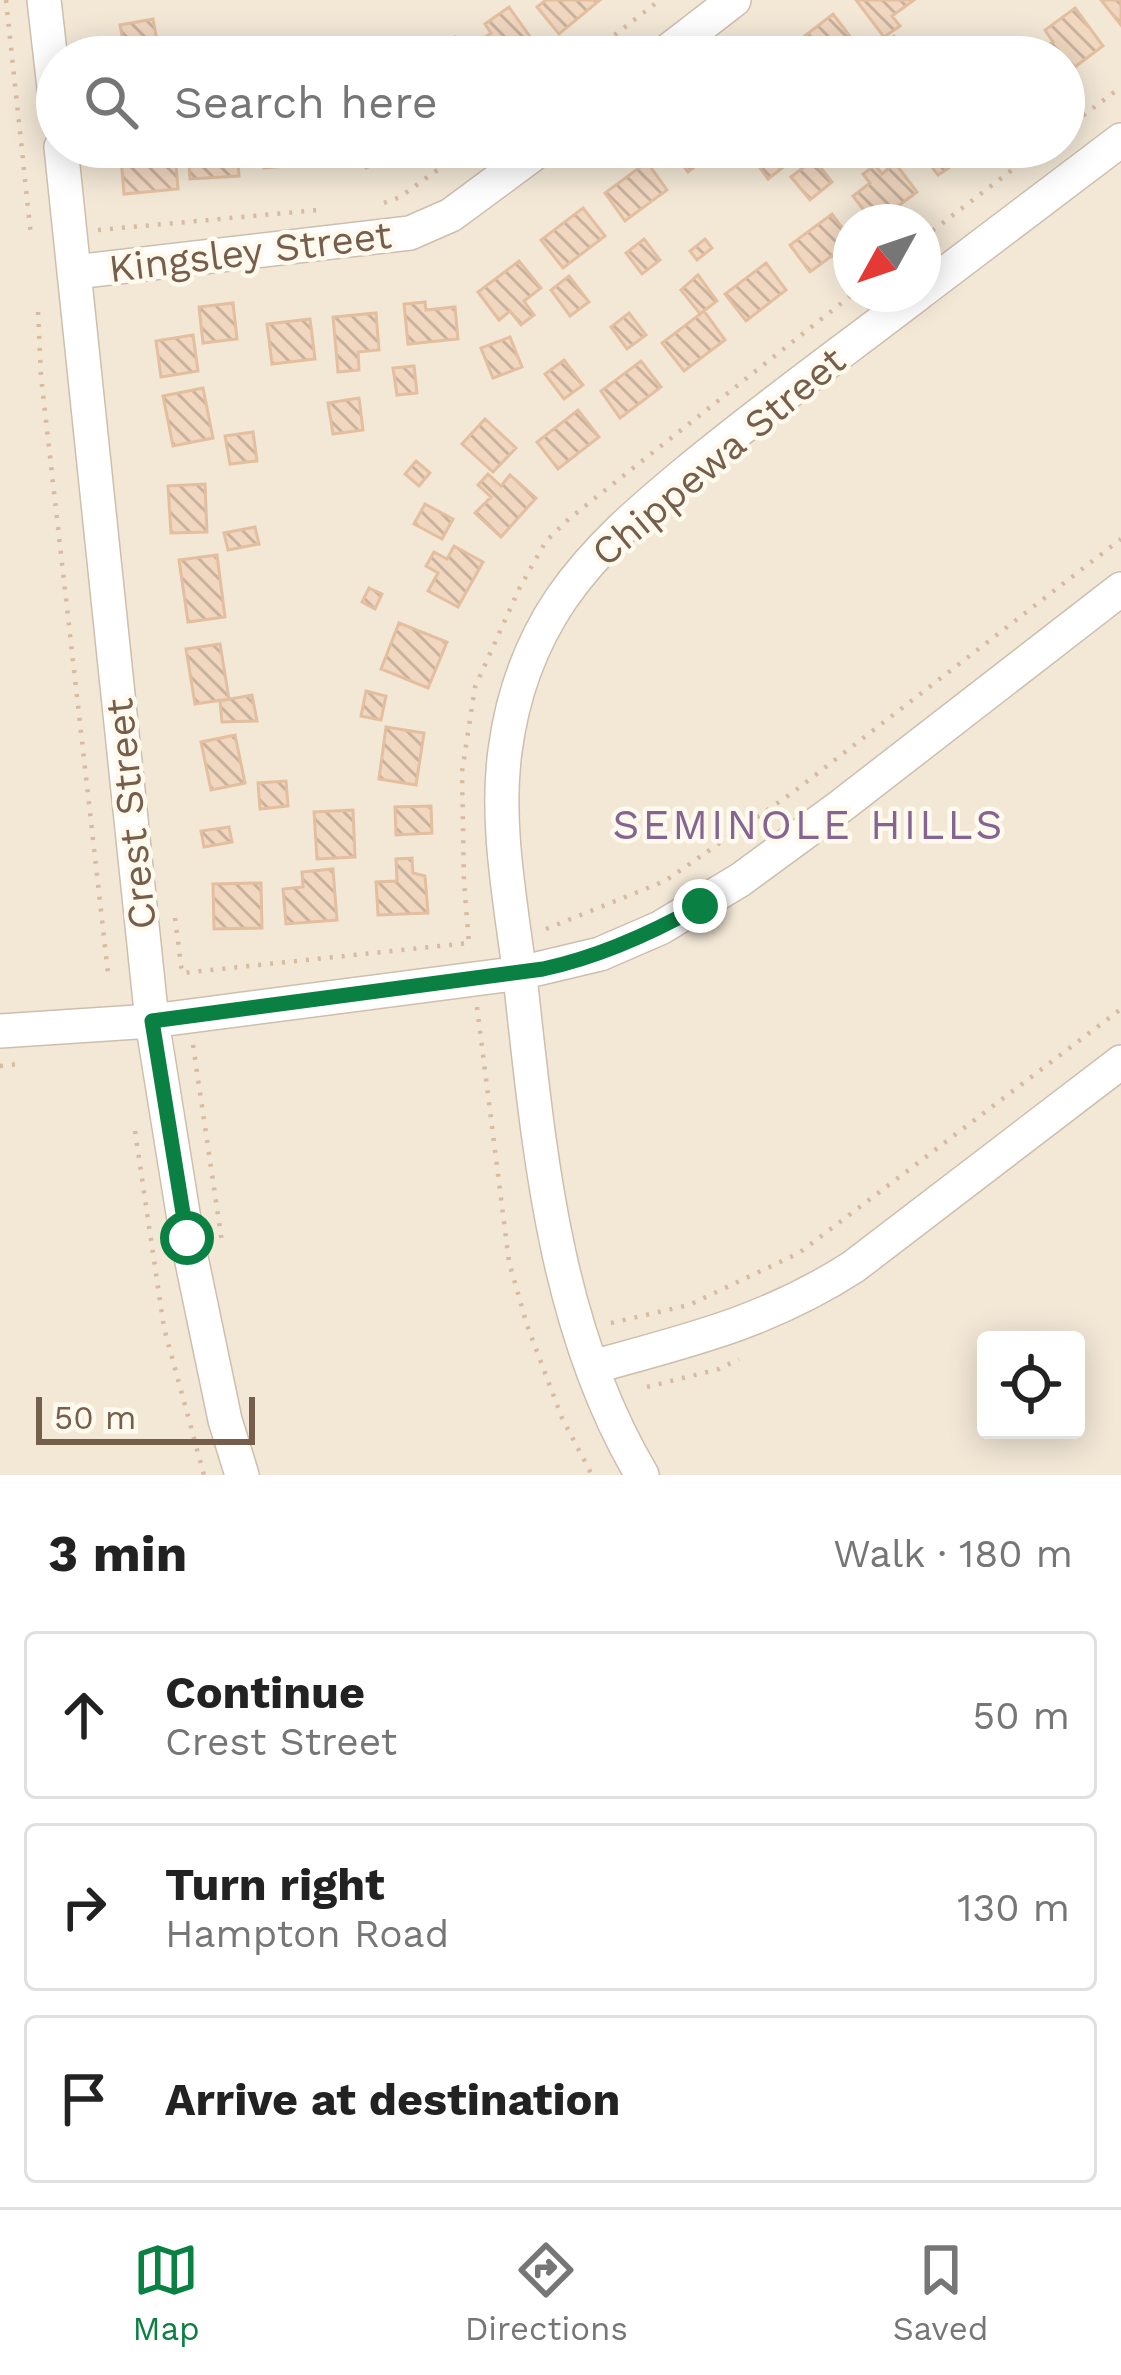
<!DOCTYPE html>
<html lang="en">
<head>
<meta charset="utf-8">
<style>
	body { margin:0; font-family:"Work Sans",sans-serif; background:#f6f6f6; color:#222 }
	.controls { position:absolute; right:36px; bottom:36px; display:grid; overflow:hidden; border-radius:12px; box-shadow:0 6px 30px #0003 }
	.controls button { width:108px; height:108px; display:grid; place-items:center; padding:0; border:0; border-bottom:3px solid #e0e0e0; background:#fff; color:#222; font:60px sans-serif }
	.compass { position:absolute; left:833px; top:204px; width:108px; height:108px; border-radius:50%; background:#fff; box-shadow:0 6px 30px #0003; rotate:230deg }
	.scale { position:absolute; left:36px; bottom:30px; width:219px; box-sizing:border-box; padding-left:12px; border:6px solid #755e4c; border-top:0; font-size:33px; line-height:42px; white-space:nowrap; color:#755e4c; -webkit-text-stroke:9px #fff9ee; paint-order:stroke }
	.stop { position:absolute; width:36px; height:36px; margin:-27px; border:9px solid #0b8043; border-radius:50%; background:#fff }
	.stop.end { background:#0b8043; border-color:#fff; box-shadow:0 3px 12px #0008 }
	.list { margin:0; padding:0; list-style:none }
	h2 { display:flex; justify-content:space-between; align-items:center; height:156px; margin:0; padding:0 48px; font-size:51px }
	h2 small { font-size:39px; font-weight:400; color:#767676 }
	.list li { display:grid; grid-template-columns:78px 1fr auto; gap:36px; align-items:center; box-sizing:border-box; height:168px; margin:0 24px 24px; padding:0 24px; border:3px solid #e0e0e0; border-radius:12px }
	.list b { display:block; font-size:45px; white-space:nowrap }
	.list p { margin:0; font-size:39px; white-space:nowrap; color:#767676 }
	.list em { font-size:39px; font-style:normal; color:#767676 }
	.icon { flex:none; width:66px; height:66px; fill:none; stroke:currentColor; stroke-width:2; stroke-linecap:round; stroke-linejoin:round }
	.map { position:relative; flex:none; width:1121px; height:1475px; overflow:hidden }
	.search { position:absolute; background:#fff; box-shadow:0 6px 30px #0003; left:36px; right:36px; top:36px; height:132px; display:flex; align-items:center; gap:30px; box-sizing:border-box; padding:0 42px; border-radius:66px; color:#767676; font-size:45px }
	.sheet { height:732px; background:#fff }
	nav { display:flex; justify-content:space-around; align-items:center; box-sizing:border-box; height:168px; border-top:3px solid #e0e0e0; background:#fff; font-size:33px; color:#767676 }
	nav a { display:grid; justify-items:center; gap:6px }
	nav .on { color:#0b8043 }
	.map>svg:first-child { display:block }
</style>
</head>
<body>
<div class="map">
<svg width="1121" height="1475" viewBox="0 0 1121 1475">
	<defs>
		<pattern id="building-back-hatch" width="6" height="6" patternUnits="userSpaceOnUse" patternTransform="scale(3)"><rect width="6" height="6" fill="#f1d7c0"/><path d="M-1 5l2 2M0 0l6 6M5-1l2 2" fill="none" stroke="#c8b29e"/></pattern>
	</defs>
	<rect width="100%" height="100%" fill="#fcf6e7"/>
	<path fill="#f3e8d6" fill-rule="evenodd" d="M 0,0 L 1121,0 L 1121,1475 L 0,1475 ZM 57,57 L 1064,57 L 1064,147 L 57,147 ZM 851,222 L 923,222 L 923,294 L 851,294 ZM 986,1340 L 1076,1340 L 1076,1430 L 986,1430 Z"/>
	<path fill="url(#building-back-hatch)" stroke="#e3bfa0" stroke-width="3" d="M 546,0 L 600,0 L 559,34 L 537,7 Z
		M 856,0 L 914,0 L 892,16 L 900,26 L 884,37 Z
		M 1101,0 L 1121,0 L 1121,25 Z
		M 509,7 L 538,48 L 526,57 L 476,57 L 470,48 L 491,33 L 485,24 Z
		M 1075,8 L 1103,46 L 1064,75 L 1064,57 L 1046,57 L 1041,50 L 1053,42 L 1045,30 Z
		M 833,14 L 855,43 L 837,57 L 803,57 L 793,45 Z
		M 153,19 L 160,57 L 126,57 L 120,25 Z
		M 894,36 L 913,57 L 876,57 L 874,54 Z
		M 455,37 L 469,57 L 426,57 Z
		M 188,147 L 237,147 L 239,176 L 190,179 Z
		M 263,147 L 310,147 L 312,164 L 264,168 Z
		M 357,147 L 413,147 L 366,168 Z
		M 669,147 L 720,147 L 688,172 Z
		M 757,147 L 773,147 L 786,165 L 768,179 L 749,153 Z
		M 917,147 L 979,147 L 979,148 L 938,175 Z
		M 175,154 L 178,189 L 124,194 L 121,158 Z
		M 814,159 L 832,182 L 810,200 L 791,177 Z
		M 647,162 L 667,190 L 625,221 L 605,193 Z
		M 895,163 L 917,192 L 877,222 L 873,222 L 853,196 L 870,183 L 863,174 L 875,165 L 882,174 Z
		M 583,208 L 605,236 L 563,268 L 541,240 Z
		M 832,214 L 851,240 L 851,254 L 839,263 L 833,255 L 810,272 L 790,245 Z
		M 644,239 L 660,260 L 642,274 L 626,253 Z
		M 705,239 L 712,248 L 697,260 L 690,251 Z
		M 519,261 L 541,288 L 524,301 L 534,315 L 521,325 L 510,311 L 499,320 L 478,292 Z
		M 766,263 L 786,290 L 746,321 L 725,294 Z
		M 698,275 L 717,301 L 700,314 L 681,290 Z
		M 569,276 L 589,302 L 570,316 L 551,290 Z
		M 425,302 L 426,310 L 455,307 L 458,339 L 408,344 L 404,304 Z
		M 233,303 L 237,339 L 203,343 L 199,307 Z
		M 704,311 L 725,340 L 684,371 L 662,343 Z
		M 376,313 L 379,350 L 358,352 L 359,370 L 338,372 L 333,317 Z
		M 629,313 L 646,335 L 627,349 L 611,327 Z
		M 310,319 L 315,359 L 272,364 L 267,324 Z
		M 193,335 L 198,371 L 161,377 L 156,341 Z
		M 510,337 L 522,367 L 493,378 L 481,348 Z
		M 564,360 L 583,385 L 564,399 L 545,374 Z
		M 641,361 L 661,387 L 620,418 L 601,391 Z
		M 414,366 L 417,393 L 397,395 L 393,368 Z
		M 203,388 L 213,438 L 173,446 L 163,396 Z
		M 359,398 L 363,430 L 333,434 L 328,403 Z
		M 578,410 L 599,437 L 558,469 L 537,442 Z
		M 485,419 L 516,448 L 493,472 L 462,444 Z
		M 253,432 L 257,461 L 230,464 L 225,436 Z
		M 416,461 L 430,473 L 419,486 L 405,474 Z
		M 488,474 L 501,486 L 510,475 L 536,498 L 501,537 L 475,513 L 491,497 L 478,485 Z
		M 205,484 L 207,532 L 171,533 L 168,486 Z
		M 425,504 L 453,519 L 442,539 L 414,524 Z
		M 255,527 L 259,544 L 228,550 L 224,533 Z
		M 454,546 L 483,562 L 458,607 L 428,591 L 438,573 L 426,566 L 434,552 L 447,559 Z
		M 217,555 L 225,617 L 188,622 L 179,560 Z
		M 369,588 L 382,594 L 375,609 L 362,602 Z
		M 399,623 L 447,642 L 428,688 L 381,669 Z
		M 220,644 L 229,699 L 195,704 L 186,649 Z
		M 366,691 L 386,696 L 381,720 L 361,716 Z
		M 252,695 L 257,721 L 222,722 L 220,701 Z
		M 386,727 L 424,733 L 416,785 L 379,779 Z
		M 235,735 L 245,783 L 211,790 L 201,742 Z
		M 286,781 L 288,806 L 260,809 L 258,783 Z
		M 431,806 L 432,833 L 396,835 L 395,807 Z
		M 353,810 L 355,857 L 317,859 L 314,812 Z
		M 229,827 L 232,842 L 204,847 L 201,831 Z
		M 412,858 L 413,873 L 425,876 L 428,913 L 378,915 L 376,882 L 397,881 L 396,859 Z
		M 333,869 L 337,920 L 286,924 L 283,889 L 303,887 L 302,872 Z
		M 261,883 L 262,928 L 214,929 L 213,884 Z"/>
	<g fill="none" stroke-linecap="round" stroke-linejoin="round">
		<g stroke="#cebeae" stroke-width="36">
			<path id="minor" d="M 44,0 L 57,114
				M 660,57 L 734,0
				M 61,147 L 152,1021 L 187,1238 L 225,1420 L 242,1475
				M 75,272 L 410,233 L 451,215 L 543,147
				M 923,290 L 1121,140
				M 0,1031 L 152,1021 L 520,973 L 600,954 L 660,928 L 740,880 L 841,806 L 1121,589
				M 592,1367 C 687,1341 768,1322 853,1267 L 1121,1062
				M 642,1475 C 553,1325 539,1146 520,977 C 511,903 495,825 505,751 C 512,697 530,645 561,599 C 596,548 641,510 688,471 C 763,409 841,353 918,294"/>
		</g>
		<path stroke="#d6bba2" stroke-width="4.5" stroke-dasharray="3 9" stroke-linecap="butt" d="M 6,0 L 31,236
			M 586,57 L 660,0
			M 1064,130 L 1121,87
			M 384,203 L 400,197 L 469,147
			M 98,230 L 319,210
			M 923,238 L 1042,147
			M 38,312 L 41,376 L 108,973
			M 175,918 L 182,973 L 469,943 L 464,883 L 462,772 L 475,687 L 519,589 L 546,541 L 570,518 L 853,294
			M 546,929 L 665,881 L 792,793 L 1121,539
			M 477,1007 L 509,1262 L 527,1325 L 562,1418 L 592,1475
			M 193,1045 L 222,1242
			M 0,1066 L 18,1064
			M 135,1131 L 164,1328 L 204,1475
			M 611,1323 L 689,1305 L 799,1253 L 1121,1009
			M 647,1387 L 719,1369 L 739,1359"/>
		<use href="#minor" stroke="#fff" stroke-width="33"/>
	</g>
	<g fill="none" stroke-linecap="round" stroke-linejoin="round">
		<path stroke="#0b8043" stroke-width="15" d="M 187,1238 L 152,1021 L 543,969 C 599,957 650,934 700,906"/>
	</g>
	<g text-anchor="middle" stroke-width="9" stroke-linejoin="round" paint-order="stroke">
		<g font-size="39" fill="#755e4c" stroke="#fff9ee">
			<text transform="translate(250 251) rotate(-7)" y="14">Kingsley Street</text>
			<text transform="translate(718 456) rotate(-40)" y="14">Chippewa Street</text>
			<text transform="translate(130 814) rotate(-96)" y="14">Crest Street</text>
		</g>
		<g font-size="42" letter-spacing="3" fill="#866491" stroke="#fff9ee">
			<text x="809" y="839">SEMINOLE HILLS</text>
		</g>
	</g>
</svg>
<div class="controls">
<button><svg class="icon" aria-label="locate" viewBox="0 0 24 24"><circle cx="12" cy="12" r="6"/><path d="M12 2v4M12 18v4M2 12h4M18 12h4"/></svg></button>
</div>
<svg class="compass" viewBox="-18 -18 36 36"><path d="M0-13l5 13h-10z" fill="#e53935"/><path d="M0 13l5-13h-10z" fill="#767676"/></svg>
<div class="scale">50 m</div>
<div class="stop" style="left:187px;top:1238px"></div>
<div class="stop end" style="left:700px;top:906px"></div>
<div class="search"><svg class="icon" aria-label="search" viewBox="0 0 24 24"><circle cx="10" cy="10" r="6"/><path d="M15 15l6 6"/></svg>Search here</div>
</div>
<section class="sheet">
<h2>3 min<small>Walk · 180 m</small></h2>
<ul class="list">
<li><svg class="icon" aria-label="ahead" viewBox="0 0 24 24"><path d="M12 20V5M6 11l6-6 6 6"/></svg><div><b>Continue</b><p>Crest Street</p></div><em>50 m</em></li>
<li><svg class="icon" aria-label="right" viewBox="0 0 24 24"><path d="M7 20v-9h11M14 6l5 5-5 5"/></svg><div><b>Turn right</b><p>Hampton Road</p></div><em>130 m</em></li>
<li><svg class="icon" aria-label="arrive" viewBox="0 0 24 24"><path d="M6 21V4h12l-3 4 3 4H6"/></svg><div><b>Arrive at destination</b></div></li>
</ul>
</section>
<nav>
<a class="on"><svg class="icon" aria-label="map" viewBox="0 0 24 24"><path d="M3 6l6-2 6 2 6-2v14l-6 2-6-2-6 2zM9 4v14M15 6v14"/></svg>Map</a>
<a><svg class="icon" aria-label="directions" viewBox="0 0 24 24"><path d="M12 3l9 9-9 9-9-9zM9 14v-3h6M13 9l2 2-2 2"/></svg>Directions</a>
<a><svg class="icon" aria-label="saved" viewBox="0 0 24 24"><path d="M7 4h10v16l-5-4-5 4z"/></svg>Saved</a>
</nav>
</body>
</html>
